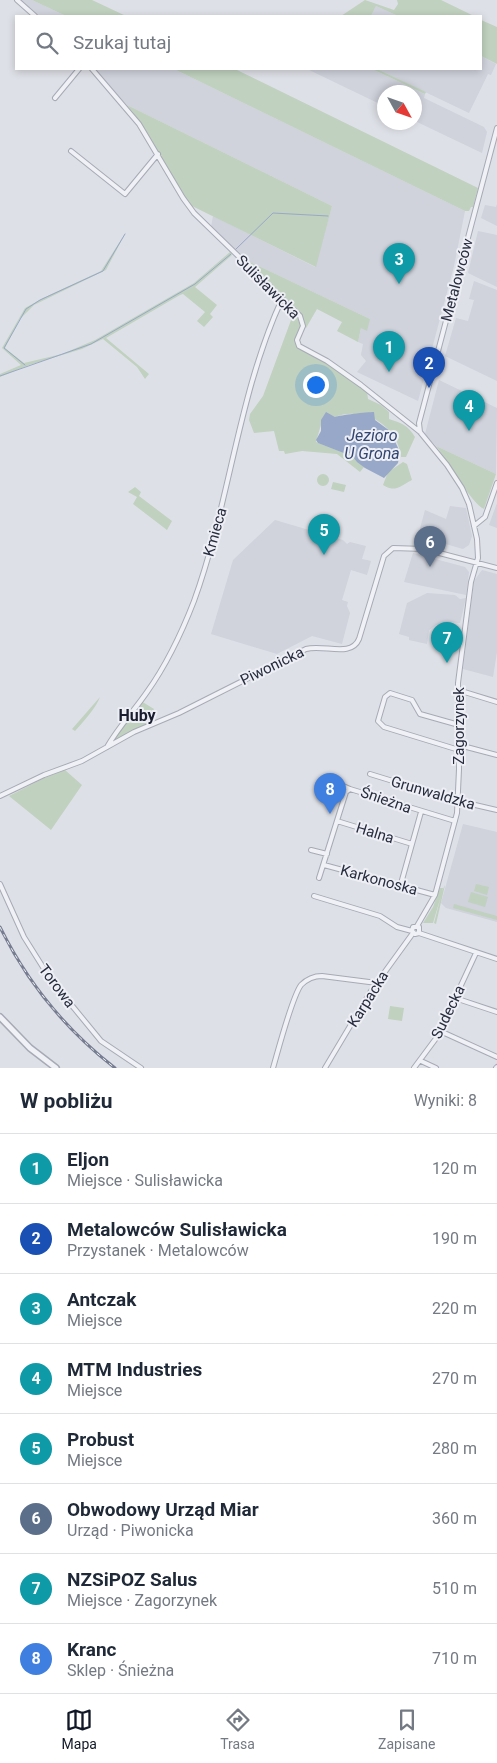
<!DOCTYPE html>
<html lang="pl">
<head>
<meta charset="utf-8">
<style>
	body { margin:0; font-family:Roboto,sans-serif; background:#f6f6f7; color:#1f2937 }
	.compass { position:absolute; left:377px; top:85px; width:45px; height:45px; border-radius:50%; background:#fff; box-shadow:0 2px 8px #0003; rotate:130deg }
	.you { position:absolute; left:315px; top:384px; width:18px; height:18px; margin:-12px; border:4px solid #fff; border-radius:50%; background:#1a73e8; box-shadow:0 0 0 8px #1a73e833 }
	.badge { display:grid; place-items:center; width:32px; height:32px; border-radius:50%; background:#111827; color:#fff; font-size:16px; font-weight:700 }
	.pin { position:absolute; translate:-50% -41px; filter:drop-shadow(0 1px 2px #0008) }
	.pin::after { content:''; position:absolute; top:26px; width:18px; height:15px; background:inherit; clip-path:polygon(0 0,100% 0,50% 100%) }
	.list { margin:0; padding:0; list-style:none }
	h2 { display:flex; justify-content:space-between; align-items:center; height:65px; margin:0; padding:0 20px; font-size:21px }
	h2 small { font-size:16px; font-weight:400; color:#747a83 }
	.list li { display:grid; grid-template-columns:32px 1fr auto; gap:15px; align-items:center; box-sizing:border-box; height:70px; padding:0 20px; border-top:1px solid #e0e1e3 }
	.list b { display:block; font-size:19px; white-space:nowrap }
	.list p { margin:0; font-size:16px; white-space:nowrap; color:#747a83 }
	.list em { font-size:16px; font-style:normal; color:#747a83 }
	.icon { flex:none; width:28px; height:28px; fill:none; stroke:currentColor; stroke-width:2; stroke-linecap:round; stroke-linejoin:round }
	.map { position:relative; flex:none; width:497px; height:1068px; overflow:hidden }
	.search { position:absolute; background:#fff; box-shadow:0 2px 8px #0003; left:15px; right:15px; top:15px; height:55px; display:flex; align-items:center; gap:12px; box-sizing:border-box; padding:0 18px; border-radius:0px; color:#747a83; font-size:19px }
	.sheet { height:625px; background:#fff }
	nav { display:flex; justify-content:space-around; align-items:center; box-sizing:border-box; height:70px; border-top:1px solid #e0e1e3; background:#fff; font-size:14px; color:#747a83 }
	nav a { display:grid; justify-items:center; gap:2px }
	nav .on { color:#111827 }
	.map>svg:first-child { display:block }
</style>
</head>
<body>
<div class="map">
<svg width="497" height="1068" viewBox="0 0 497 1068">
	<rect width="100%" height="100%" fill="#dee0e7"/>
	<path fill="#d0d2dc" d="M 20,0 L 32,0 L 66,16 L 39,16 Z
		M 376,6 L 398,16 L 371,16 Z
		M 481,56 L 496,64 L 491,75 L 488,74 L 469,113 L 377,69 L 481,69 Z
		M 94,69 L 174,69 L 465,211 L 454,266 L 418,401 L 357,372 L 366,361 L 361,355 L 363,344 L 358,342 L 361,328 L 370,319 L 242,258 L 211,227 L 213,216 L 315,267 L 332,206 L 127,105 Z
		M 307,69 L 372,69 L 425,94 L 424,98 L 484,127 L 487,132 L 482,153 L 415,121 L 414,92 L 384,92 L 384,106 Z
		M 497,204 L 497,226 L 481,218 L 485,205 L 496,207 Z
		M 478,231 L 497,235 L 497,287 L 468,273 Z
		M 474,281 L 497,290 L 497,381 L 445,356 L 456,318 L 468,321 L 474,300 L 469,299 Z
		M 439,380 L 497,408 L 496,474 L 436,446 L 425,434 Z
		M 497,503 L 497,528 L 489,525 Z
		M 450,506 L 466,508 L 472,536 L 469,545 L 463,549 L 418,536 L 425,510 L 446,519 Z
		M 275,520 L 343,540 L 347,544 L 350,542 L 366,546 L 362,559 L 371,561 L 367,575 L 351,570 L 342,600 L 348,602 L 347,606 L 350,613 L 342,644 L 312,636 L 277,654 L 211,634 L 233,560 Z
		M 413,553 L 465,567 L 469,572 L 466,595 L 404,582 Z
		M 482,570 L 497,574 L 497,652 L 493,677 L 463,669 L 474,581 Z
		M 427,593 L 455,595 L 460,599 L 466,598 L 460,623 L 448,622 L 436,625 L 429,630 L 427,644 L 409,640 L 409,637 L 399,634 L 407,603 Z
		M 463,824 L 497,832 L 497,922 L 446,908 L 441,903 Z"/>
	<path fill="#c0d1bf" d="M 32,0 L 92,0 L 126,16 L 66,16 Z
		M 365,0 L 394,10 L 398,4 L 397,0 L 441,0 L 474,16 L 398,16 L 376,6 L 371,16 L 341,16 Z
		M 481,20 L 497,27 L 497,64 L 481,56 Z
		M 174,69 L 235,69 L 478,188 L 473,207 L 471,207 L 469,211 L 465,211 Z
		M 372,69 L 377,69 L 426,92 L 425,94 Z
		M 127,105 L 332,206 L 316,267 L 192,206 C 167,175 154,136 127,105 Z
		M 126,232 L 106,270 L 34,305 L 20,319 L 5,348 L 24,363 L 62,354 L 95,340 L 194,283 L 230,252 L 232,255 L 195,287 L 217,305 L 210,314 L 213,317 L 204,327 L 197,321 L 205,312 L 183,294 L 180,295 L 106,338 L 149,374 L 145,379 L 137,367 L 103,339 L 82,349 L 29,365 L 0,377 L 0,374 L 21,365 L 2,348 L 25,308 L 43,298 L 101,271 Z
		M 242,258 L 370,319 L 367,331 L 361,328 L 358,342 L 337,331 L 342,322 L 317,309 L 306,328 L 297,310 Z
		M 294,312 L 302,325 L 295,341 L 297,346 L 330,365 L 367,391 L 368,399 L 381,405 L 389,412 L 389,419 C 401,423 408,425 415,437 L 406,457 L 401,457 C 398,425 363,406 335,417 L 326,413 C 321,423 319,432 316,442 L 346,454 L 350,453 L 364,467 L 360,472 L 337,454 L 302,451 L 285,454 L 284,451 L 279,451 L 274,431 L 254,433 L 249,420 L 250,414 L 263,396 Z
		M 436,446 L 496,474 L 484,509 C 471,503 448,461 436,446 Z
		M 403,462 L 407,464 L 412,480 C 400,486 396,493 383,485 L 388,472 Z
		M317 480a6 6 0 1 1 12 0a6 6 0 1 1-12 0Z
		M 333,482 L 346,485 L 344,492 L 331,489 Z
		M 135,487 L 141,492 L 139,496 L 172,521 L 167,530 L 133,504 L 137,497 L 128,492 Z
		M 100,697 C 96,708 83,722 75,731 L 72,729 Z
		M 141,701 L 154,709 L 145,725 L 113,742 Z
		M 65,770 L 82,785 L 51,830 L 9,796 L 44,778 Z
		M 476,884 L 489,887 L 487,895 L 474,891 Z
		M 445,885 L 436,924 L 434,923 L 441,896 L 433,923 L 423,923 L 433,907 L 440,888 L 443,888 L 442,891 Z
		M 471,892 L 488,897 L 485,907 L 468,902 Z
		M 454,904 L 497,916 L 497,920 L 453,908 Z
		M 390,1006 L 404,1008 L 402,1021 L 388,1019 Z"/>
	<path fill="#98a8c8" d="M 326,412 L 335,417 C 340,415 367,412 374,412 L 375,420 L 390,431 L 400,452 L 398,463 L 384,478 L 365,468 L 357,462 L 350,453 L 346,454 L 318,443 L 316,440 L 321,431 L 321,420 Z"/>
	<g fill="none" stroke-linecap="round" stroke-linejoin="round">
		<path stroke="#98a8c8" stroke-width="1" d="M 235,250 L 273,213 L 328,216
			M 25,365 L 4,348 L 26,309 L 40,300 L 103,271 L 125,234
			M 0,376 L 91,344 L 195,284 L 231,254"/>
		<g stroke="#a7aab4" stroke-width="6">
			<path id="minor" d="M 17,0 L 35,16
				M 92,69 L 139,124 L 183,198 L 194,213 L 300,316 L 303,326 L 297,340 L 299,346 L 327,361 L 361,385 L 420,432 L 447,465 L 462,488 L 469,504 L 477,539 L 478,558 L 471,582 L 458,683 L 459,769 L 457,813 L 435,895 L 417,926
				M 55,98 L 79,69
				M 71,151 L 125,194 L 158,154
				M 420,432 L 419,423 L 497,128
				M 474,526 L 485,517 L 497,483
				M 458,690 L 497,702
				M 459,725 L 420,714 L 412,700 L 390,693 L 385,697 L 378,721 L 384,727 L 459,750
				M 459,745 L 497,755
				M 107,747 C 119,726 134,711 147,692 C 167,664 182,632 194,601 C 230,502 238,394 282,299
				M 370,774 L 458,801 L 497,810
				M 332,781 L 350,789
				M 0,796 L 44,775 L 82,761 L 134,732 L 179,713 L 306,649 C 324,644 351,658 359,639 L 384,556 L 393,548 L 424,549 L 497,568
				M 337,821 L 412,844
				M 311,850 L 327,854
				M 324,865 L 435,895
				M 319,878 L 346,792 L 350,789 L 455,821
				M 0,884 L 24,937 L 51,980 L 101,1041 L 141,1068
				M 400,887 L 421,812
				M 314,896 L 380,916 L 397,927 L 412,931
				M 419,933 L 419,927 L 413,927 L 412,931 L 415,934 L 419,933 L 497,959
				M 455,998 L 497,1012
				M 440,1031 L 497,1057
				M 421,1061 L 436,1068
				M 273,1068 C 278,1051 292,997 301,985 C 307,979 314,976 322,976 L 377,983
				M 325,1068 L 371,991 L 413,933
				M 414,1068 L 437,1037 L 476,953
				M 496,1068 L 497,1067"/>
		</g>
		<g stroke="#a7aab4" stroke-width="8">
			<path id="tertiary" d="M 0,1017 L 30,1048 L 56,1068"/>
		</g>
		<use href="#minor" stroke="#f0f1f6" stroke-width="4"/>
		<use href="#tertiary" stroke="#f0f1f6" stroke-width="5"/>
		<g stroke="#777d91" stroke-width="3">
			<path id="rail" d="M 0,927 C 27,982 66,1030 115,1068"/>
		</g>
		<use href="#rail" stroke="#edeff5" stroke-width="1" stroke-dasharray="4" stroke-linecap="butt"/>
	</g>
	<g text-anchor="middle" stroke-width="4" stroke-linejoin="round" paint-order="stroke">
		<g font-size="15" fill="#272c3e" stroke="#edeff5">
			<text transform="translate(457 280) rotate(-75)" y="5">Metalowców</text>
			<text transform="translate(268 287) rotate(45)" y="5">Sulisławicka</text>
			<text transform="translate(215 532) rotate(-74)" y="5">Kmieca</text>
			<text transform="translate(272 666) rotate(-26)" y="5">Piwonicka</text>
			<text transform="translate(459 726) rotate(-90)" y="5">Zagorzynek</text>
			<text transform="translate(433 793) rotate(16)" y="5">Grunwaldzka</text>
			<text transform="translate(386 800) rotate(19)" y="5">Śnieżna</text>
			<text transform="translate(375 833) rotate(17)" y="5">Halna</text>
			<text transform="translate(379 880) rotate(15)" y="5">Karkonoska</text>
			<text transform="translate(57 986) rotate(53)" y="5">Torowa</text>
			<text transform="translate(368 999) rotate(-58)" y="5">Karpacka</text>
			<text transform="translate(448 1012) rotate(-64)" y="5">Sudecka</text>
		</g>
		<g font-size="16" font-style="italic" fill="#314472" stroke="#edeff5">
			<text x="372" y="441">Jezioro<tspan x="372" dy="18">U Grona</tspan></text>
		</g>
		<g font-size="16" font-weight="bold" fill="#191d2f" stroke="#edeff5">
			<text x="137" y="721">Huby</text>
		</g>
	</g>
</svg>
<svg class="compass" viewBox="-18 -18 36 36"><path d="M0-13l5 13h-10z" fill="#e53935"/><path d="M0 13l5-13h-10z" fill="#747a83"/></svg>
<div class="you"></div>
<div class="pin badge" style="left:389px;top:372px;background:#0f9aa8">1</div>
<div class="pin badge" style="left:429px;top:388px;background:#1a4fb4">2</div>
<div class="pin badge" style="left:399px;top:284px;background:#0f9aa8">3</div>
<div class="pin badge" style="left:469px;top:431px;background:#0f9aa8">4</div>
<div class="pin badge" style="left:324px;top:555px;background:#0f9aa8">5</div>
<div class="pin badge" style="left:430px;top:567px;background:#5c6f8a">6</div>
<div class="pin badge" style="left:447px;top:663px;background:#0f9aa8">7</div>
<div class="pin badge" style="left:330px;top:814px;background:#3f7fe0">8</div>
<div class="search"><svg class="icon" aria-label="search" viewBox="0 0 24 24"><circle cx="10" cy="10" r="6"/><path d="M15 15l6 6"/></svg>Szukaj tutaj</div>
</div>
<section class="sheet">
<h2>W pobliżu<small>Wyniki: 8</small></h2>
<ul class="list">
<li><span class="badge" style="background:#0f9aa8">1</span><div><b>Eljon</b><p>Miejsce · Sulisławicka</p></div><em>120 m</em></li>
<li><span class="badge" style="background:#1a4fb4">2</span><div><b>Metalowców Sulisławicka</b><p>Przystanek · Metalowców</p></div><em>190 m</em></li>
<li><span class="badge" style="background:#0f9aa8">3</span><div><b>Antczak</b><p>Miejsce</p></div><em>220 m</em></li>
<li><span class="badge" style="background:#0f9aa8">4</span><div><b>MTM Industries</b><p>Miejsce</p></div><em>270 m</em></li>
<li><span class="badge" style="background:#0f9aa8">5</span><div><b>Probust</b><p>Miejsce</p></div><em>280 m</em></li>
<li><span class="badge" style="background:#5c6f8a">6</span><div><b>Obwodowy Urząd Miar</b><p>Urząd · Piwonicka</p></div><em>360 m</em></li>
<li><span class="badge" style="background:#0f9aa8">7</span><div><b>NZSiPOZ Salus</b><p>Miejsce · Zagorzynek</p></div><em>510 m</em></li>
<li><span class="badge" style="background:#3f7fe0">8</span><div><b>Kranc</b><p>Sklep · Śnieżna</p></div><em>710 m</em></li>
</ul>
</section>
<nav>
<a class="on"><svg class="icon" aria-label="map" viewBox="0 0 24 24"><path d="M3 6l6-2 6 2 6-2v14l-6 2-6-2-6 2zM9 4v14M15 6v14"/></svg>Mapa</a>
<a><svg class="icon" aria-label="directions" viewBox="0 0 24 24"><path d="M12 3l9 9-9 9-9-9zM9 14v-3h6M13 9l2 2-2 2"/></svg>Trasa</a>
<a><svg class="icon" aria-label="saved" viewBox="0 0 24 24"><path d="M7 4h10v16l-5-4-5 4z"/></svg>Zapisane</a>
</nav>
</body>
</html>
